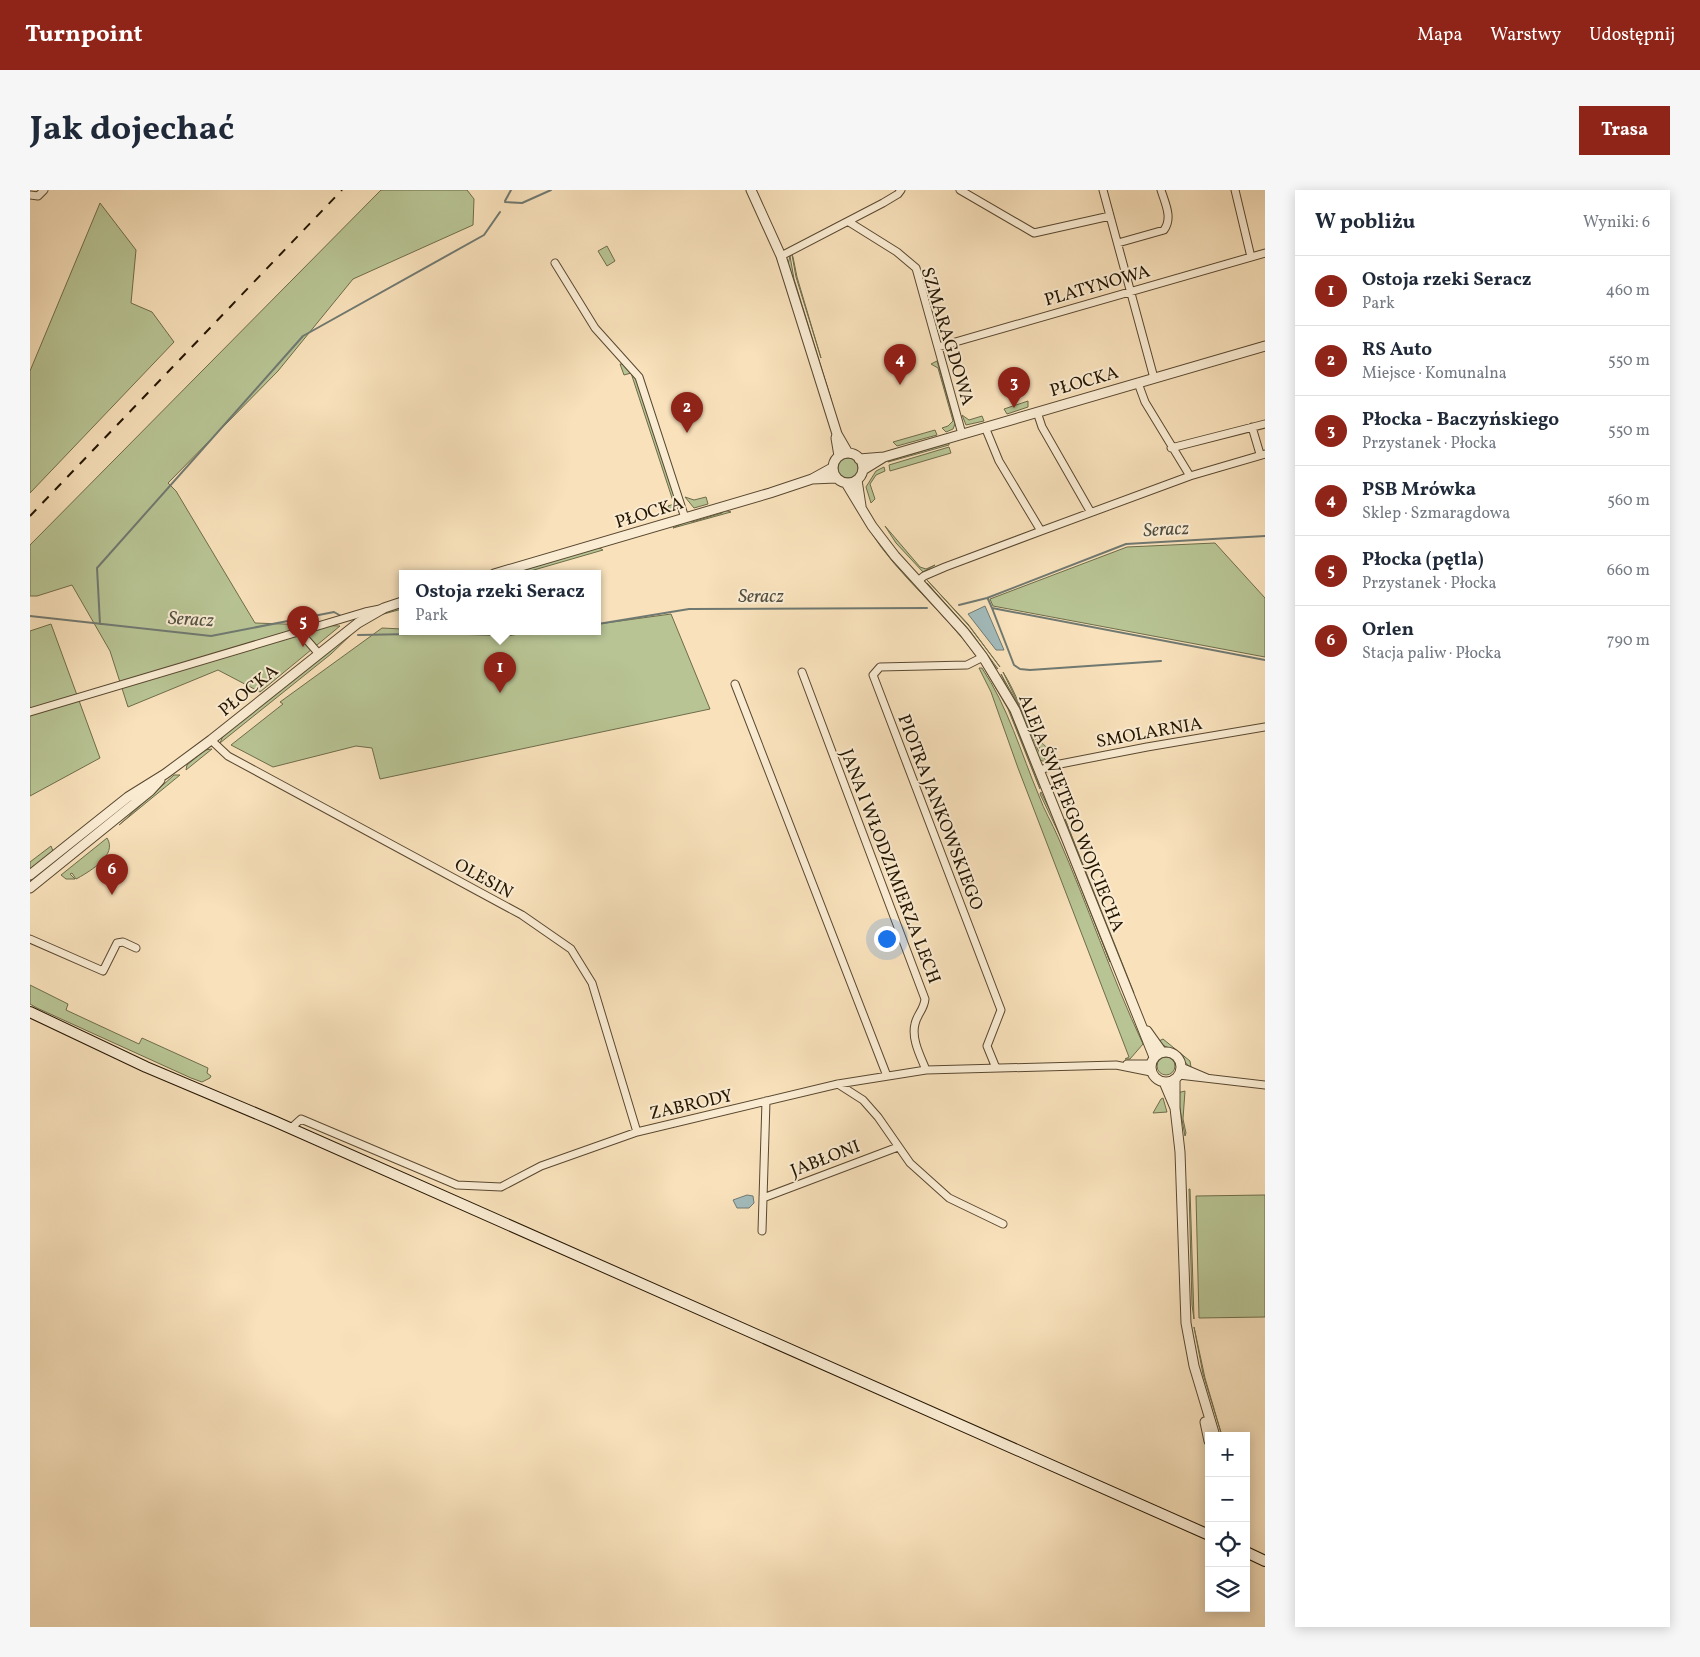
<!DOCTYPE html>
<html lang="pl">
<head>
<meta charset="utf-8">
<style>
	body { margin:0; font-family:Vollkorn,serif; background:#f6f6f7; color:#1f2937 }
	.controls { position:absolute; right:15px; bottom:15px; display:grid; overflow:hidden; border-radius:0px; box-shadow:0 2px 12px #0003 }
	.controls button { width:45px; height:45px; display:grid; place-items:center; padding:0; border:0; border-bottom:1px solid #e0e1e3; background:#fff; color:#1f2937; font:25px sans-serif }
	.you { position:absolute; left:856px; top:748px; width:18px; height:18px; margin:-12px; border:4px solid #fff; border-radius:50%; background:#1a73e8; box-shadow:0 0 0 8px #1a73e833 }
	.badge { display:grid; place-items:center; width:32px; height:32px; border-radius:50%; background:#8f2418; color:#fff; font-size:16px; font-weight:700 }
	.pin { position:absolute; translate:-50% -41px; filter:drop-shadow(0 1px 2px #0008) }
	.pin::after { content:''; position:absolute; top:26px; width:18px; height:15px; background:inherit; clip-path:polygon(0 0,100% 0,50% 100%) }
	.popup { position:absolute; left:369px; top:380px; width:202px; height:65px; box-sizing:border-box; display:grid; place-content:center; border-radius:0px; background:#fff; filter:drop-shadow(0 1px 4px #0005); font-size:16px; white-space:nowrap; color:#747a83 }
	.popup b { font-size:19px; color:#1f2937 }
	.popup::after { content:''; position:absolute; left:50%; top:100%; margin-left:-10px; border:10px solid transparent; border-top-color:#fff }
	.list { margin:0; padding:0; list-style:none }
	h2 { display:flex; justify-content:space-between; align-items:center; height:65px; margin:0; padding:0 20px; font-size:21px }
	h2 small { font-size:16px; font-weight:400; color:#747a83 }
	.list li { display:grid; grid-template-columns:32px 1fr auto; gap:15px; align-items:center; box-sizing:border-box; height:70px; padding:0 20px; border-top:1px solid #e0e1e3 }
	.list b { display:block; font-size:19px; white-space:nowrap }
	.list p { margin:0; font-size:16px; white-space:nowrap; color:#747a83 }
	.list em { font-size:16px; font-style:normal; color:#747a83 }
	.icon { flex:none; width:28px; height:28px; fill:none; stroke:currentColor; stroke-width:2; stroke-linecap:round; stroke-linejoin:round }
	.map { position:relative; flex:none; width:1235px; height:1437px; overflow:hidden; border-radius:0px }
	header { display:flex; align-items:center; gap:30px; box-sizing:border-box; height:70px; padding:0 25px; background:#8f2418; color:#fff }
	header strong { font-size:24px }
	nav { display:flex; gap:28px; margin-inline-start:auto; font-size:18px }
	.intro { display:flex; align-items:center; justify-content:space-between; box-sizing:border-box; height:120px; padding:0 30px }
	h1 { margin:0; font-size:35px }
	.button { padding:12px 22px; border-radius:0px; background:#8f2418; color:#fff; font-size:18px; font-weight:700 }
	main { display:flex; gap:30px; padding:0 30px }
	aside { flex:1; background:#fff; border-radius:0px; box-shadow:0 2px 12px #0003 }
	.map>svg:first-child { display:block }
</style>
</head>
<body>
<header>
<strong>Turnpoint</strong>
<nav><a>Mapa</a><a>Warstwy</a><a>Udostępnij</a></nav>
</header>
<div class="intro"><h1>Jak dojechać</h1><a class="button">Trasa</a></div>
<main>
<div class="map">
<svg width="1235" height="1437" viewBox="0 0 1235 1437">
	<rect width="100%" height="100%" fill="#f8e1bb"/>
	<filter id="stains"><feTurbulence type="fractalNoise" baseFrequency=".004" numOctaves="4"/><feColorMatrix values="0 0 0 0 .2 0 0 0 0 .09 0 0 0 0 .02 0 0 0 .5 -.17"/></filter>
	<radialGradient id="worn" r=".72"><stop offset=".6" stop-color="#630" stop-opacity="0"/><stop offset="1" stop-color="#630" stop-opacity=".3"/></radialGradient>
	<path fill="#b8c494" stroke="#6e6c4a" d="M 351,0 L 437,0 L 444,9 L 443,35 L 323,89 L 248,181 L 138,293 L 146,301 L 225,433 L 310,436 L 230,502 L 188,480 L 98,517 L 80,461 L 42,395 L 7,406 L 0,406 L 0,355 Z
		M 70,13 L 106,60 L 101,113 L 122,122 L 144,152 L 0,303 L 0,181 Z
		M 577,56 L 585,71 L 577,76 L 568,61 Z
		M 762,65 L 763,67 L 767,87 L 791,168 L 766,87 Z
		M 760,66 L 764,89 L 801,209 L 758,74 Z
		M 907,171 L 925,234 L 923,239 L 916,242 L 912,238 L 918,236 L 923,231 L 908,178 L 901,174 Z
		M 590,174 L 594,174 L 605,186 L 649,318 L 640,321 L 638,316 L 644,314 L 601,183 L 594,185 Z
		M 998,211 L 998,217 L 977,224 L 974,219 Z
		M 932,225 L 939,230 L 952,226 L 954,231 L 936,235 Z
		M 905,240 L 907,245 L 867,256 L 863,252 Z
		M 919,253 L 919,255 L 858,272 L 858,271 Z
		M 919,257 L 921,263 L 860,281 L 859,275 Z
		M808 278a10 10 0 1 1 20 0a10 10 0 1 1-20 0Z
		M 854,277 L 855,281 L 846,285 L 840,294 L 845,309 L 841,313 L 836,297 L 846,281 Z
		M 655,307 L 664,310 L 676,307 L 678,314 L 664,318 Z
		M 694,320 L 701,322 L 643,338 L 659,330 L 662,332 L 692,323 Z
		M 855,336 L 890,377 L 896,379 L 905,375 L 893,382 L 866,353 Z
		M 840,341 L 932,445 L 946,466 C 914,421 869,387 840,341 Z
		M 1185,353 L 1235,408 L 1235,467 L 963,416 L 960,409 L 1097,357 Z
		M 568,357 L 573,360 L 490,384 L 478,384 Z
		M 897,390 L 938,434 L 970,477 L 939,436 Z
		M 897,393 L 940,441 L 968,479 L 965,477 L 949,455 Z
		M 372,415 L 372,419 L 350,425 L 327,439 L 301,464 L 190,553 L 193,546 L 329,437 L 349,425 Z
		M 641,424 L 680,519 L 350,589 L 342,558 L 326,556 L 243,577 L 201,555 L 253,514 L 250,512 L 352,438 L 372,439 L 372,442 L 478,446 L 499,442 L 568,442 L 568,434 Z
		M 21,434 L 70,568 L 0,606 L 0,441 Z
		M 953,476 L 956,478 L 976,511 L 1010,599 L 978,519 Z
		M 949,478 L 952,478 C 978,517 991,563 1009,606 C 1014,620 1022,633 1028,647 C 1058,715 1081,786 1113,854 L 1100,869 L 1095,869 L 1099,867 L 988,578 L 961,502 Z
		M 973,482 C 986,502 994,529 1006,547 C 1012,555 1021,557 1021,569 L 1018,569 L 1010,559 Z
		M 971,484 L 989,516 L 1008,560 L 1018,573 L 1010,570 Z
		M 182,559 L 156,580 L 157,575 L 175,560 Z
		M 144,585 L 150,585 L 89,635 Z
		M 1011,602 L 1029,639 L 1080,772 L 1032,650 L 1010,604 Z
		M 1035,629 L 1104,803 L 1102,802 Z
		M 77,648 C 88,665 60,681 48,688 L 46,689 L 42,683 L 40,684 L 45,689 L 36,689 L 31,685 Z
		M 21,656 L 23,661 L 0,679 L 0,672 Z
		M 0,795 L 38,814 L 36,820 L 109,854 L 112,848 L 178,878 L 177,883 L 181,886 L 180,888 L 172,892 L 161,888 L 7,818 L 0,814 Z
		M 1133,849 L 1160,871 L 1161,877 C 1154,874 1153,867 1147,862 C 1140,857 1134,858 1129,851 Z
		M1127 876a9 9 0 1 1 18 0a9 9 0 1 1-18 0Z
		M 1155,901 L 1153,929 L 1156,943 L 1155,946 L 1147,903 Z
		M 1133,908 L 1137,922 L 1123,923 L 1131,909 Z
		M 1159,999 L 1160,999 L 1164,1129 L 1162,1115 Z
		M 1235,1005 L 1235,1127 L 1169,1128 L 1166,1006 Z
		M 1164,1137 L 1175,1188 L 1192,1246 L 1173,1184 Z"/>
	<path fill="#a2bbbb" stroke="#707971" d="M 955,416 L 974,460 L 966,460 L 938,424 Z
		M 717,1005 L 723,1006 L 724,1013 L 719,1018 L 707,1018 L 703,1010 Z"/>
	<g fill="none" stroke-linecap="round" stroke-linejoin="round">
		<path stroke="#707971" stroke-width="2" d="M 475,11 L 481,0
			M 475,12 L 492,13 L 521,0
			M 958,409 L 962,418 L 1235,470
			M 929,415 L 957,408 L 1096,354 L 1235,346
			M 962,418 L 984,475 L 990,479 L 1000,480 L 1131,471
			M 0,426 L 181,446 L 304,422 L 311,426
			M 70,434 L 67,378 L 273,146 L 454,45 L 470,22
			M 568,434 L 659,419 L 897,418
			M 328,445 L 494,442"/>
		<g stroke="#594830" stroke-width="9">
			<path id="minor" d="M 930,0 L 1004,43 L 1080,26
				M 1073,0 L 1124,188
				M 1205,0 L 1221,67
				M 0,5 L 8,6 L 14,0
				M 819,32 L 867,62 L 886,78 L 932,244
				M 1088,53 L 1134,40 C 1143,28 1135,13 1131,0
				M 751,66 L 853,13 L 868,4 L 871,0
				M 525,73 L 565,138 L 609,187 L 655,328
				M 908,157 L 1235,63
				M 1108,193 L 1115,212 L 1160,286
				M 1007,222 L 1012,237 L 1060,321
				M 1222,237 L 1230,264
				M 1141,258 L 1235,234
				M 1011,341 L 1160,286 L 1235,264
				M 888,391 L 894,386 L 915,377 L 1011,341 L 969,271 L 955,237
				M 269,441 L 289,464
				M 953,467 L 937,475 L 850,477 L 843,485 L 971,820 L 957,856 L 966,878
				M 772,482 L 895,809 C 894,820 887,824 885,834 C 881,849 891,867 896,880
				M 705,494 L 857,886
				M 0,522 L 335,422 L 350,419
				M 181,550 L 198,566 L 492,725 L 541,759 L 562,793 L 607,942
				M 1010,580 L 1025,575 L 1117,557 L 1235,537
				M 0,749 L 73,781 L 87,753 L 93,752 L 106,758
				M 1097,874 L 1121,874
				M 1151,877 L 1177,888
				M 1149,885 L 1235,895
				M 808,894 L 833,910 L 848,927 L 880,973 L 919,1008 L 973,1034
				M 261,938 L 271,929 L 427,995 L 471,997 L 511,976 L 607,942 L 808,894 L 896,880 L 1086,875 L 1121,882
				M 733,1008 L 868,957
				M 732,1041 L 736,911"/>
		</g>
		<g stroke="#594830" stroke-width="11">
			<path id="tertiary" d="M 721,0 L 751,66 L 807,244 L 818,263
				M 807,244 L 806,248 L 809,266
				M803 278a15 15 0 1 1 30 0a15 15 0 1 1-30 0Z
				M 829,269 L 854,267 L 1235,156
				M 833,280 L 854,267
				M 782,289 L 806,288
				M 827,290 L 831,316
				M 816,293 L 842,336 L 865,366 L 934,442 L 953,467 L 985,520 L 1124,867
				M 464,384 L 740,303 L 782,289 L 802,278
				M 0,685 L 98,607 L 135,584 L 181,550 L 328,433 L 354,418 L 372,412
				M 0,698 L 120,601 L 130,590
				M 1117,841 L 1132,862
				M1121 877a15 15 0 1 1 30 0a15 15 0 1 1-30 0Z
				M 1145,889 L 1145,918 L 1150,962 L 1156,1133 L 1164,1176 L 1185,1246
				M 1134,892 L 1145,918
				M 1175,1232 L 1179,1251"/>
		</g>
		<g stroke="#241501" stroke-width="12">
			<path id="secondary" d="M 0,822 L 116,877 L 244,931 L 1179,1345
				M 1216,1362 L 1235,1371"/>
		</g>
		<use href="#minor" stroke="#faecd3" stroke-width="7"/>
		<use href="#tertiary" stroke="#faecd3" stroke-width="9"/>
		<use href="#secondary" stroke="#faecd3" stroke-width="10"/>
		<path stroke="#241501" stroke-width="2" stroke-dasharray="9 9" stroke-linecap="butt" d="M 0,326 L 312,0"/>
	</g>
	<g text-anchor="middle" stroke-width="4" stroke-linejoin="round" paint-order="stroke">
		<g font-size="18" fill="#241501" stroke="#faecd3">
			<text transform="translate(1067 95) rotate(-16)" y="6">PLATYNOWA</text>
			<text transform="translate(918 146) rotate(73)" y="6">SZMARAGDOWA</text>
			<text transform="translate(1054 191) rotate(-16)" y="6">PŁOCKA</text>
			<text transform="translate(619 322) rotate(-17)" y="6">PŁOCKA</text>
			<text transform="translate(218 500) rotate(-39)" y="6">PŁOCKA</text>
			<text transform="translate(1119 542) rotate(-10)" y="6">SMOLARNIA</text>
			<text transform="translate(911 622) rotate(69)" y="6">PIOTRA JANKOWSKIEGO</text>
			<text transform="translate(1042 623) rotate(68)" y="6">ALEJA ŚWIĘTEGO WOJCIECHA</text>
			<text transform="translate(861 676) rotate(69)" y="6">JANA I WŁODZIMIERZA LECH</text>
			<text transform="translate(454 688) rotate(29)" y="6">OLESIN</text>
			<text transform="translate(661 914) rotate(-13)" y="6">ZABRODY</text>
			<text transform="translate(795 968) rotate(-21)" y="6">JABŁONI</text>
		</g>
		<g font-size="19" font-style="italic" fill="#504f42" stroke="#faecd3">
			<text transform="translate(1136 338) rotate(-3)" y="7">Seracz</text>
			<text x="731" y="412">Seracz</text>
			<text transform="translate(161 428) rotate(3)" y="7">Seracz</text>
		</g>
	</g>
	<rect width="100%" height="100%" filter="url(#stains)"/>
	<rect width="100%" height="100%" fill="url(#worn)"/>
</svg>
<div class="controls">
<button>+</button>
<button>−</button>
<button><svg class="icon" aria-label="locate" viewBox="0 0 24 24"><circle cx="12" cy="12" r="6"/><path d="M12 2v4M12 18v4M2 12h4M18 12h4"/></svg></button>
<button><svg class="icon" aria-label="layers" viewBox="0 0 24 24"><path d="M12 4l9 5-9 5-9-5zM3 14l9 5 9-5"/></svg></button>
</div>
<div class="you"></div>
<div class="pin badge" style="left:470px;top:503px">1</div>
<div class="popup"><b>Ostoja rzeki Seracz</b>Park</div>
<div class="pin badge" style="left:657px;top:243px">2</div>
<div class="pin badge" style="left:984px;top:218px">3</div>
<div class="pin badge" style="left:870px;top:195px">4</div>
<div class="pin badge" style="left:273px;top:457px">5</div>
<div class="pin badge" style="left:82px;top:705px">6</div>
</div>
<aside>
<h2>W pobliżu<small>Wyniki: 6</small></h2>
<ul class="list">
<li><span class="badge">1</span><div><b>Ostoja rzeki Seracz</b><p>Park</p></div><em>460 m</em></li>
<li><span class="badge">2</span><div><b>RS Auto</b><p>Miejsce · Komunalna</p></div><em>550 m</em></li>
<li><span class="badge">3</span><div><b>Płocka - Baczyńskiego</b><p>Przystanek · Płocka</p></div><em>550 m</em></li>
<li><span class="badge">4</span><div><b>PSB Mrówka</b><p>Sklep · Szmaragdowa</p></div><em>560 m</em></li>
<li><span class="badge">5</span><div><b>Płocka (pętla)</b><p>Przystanek · Płocka</p></div><em>660 m</em></li>
<li><span class="badge">6</span><div><b>Orlen</b><p>Stacja paliw · Płocka</p></div><em>790 m</em></li>
</ul>
</aside>
</main>
</body>
</html>
